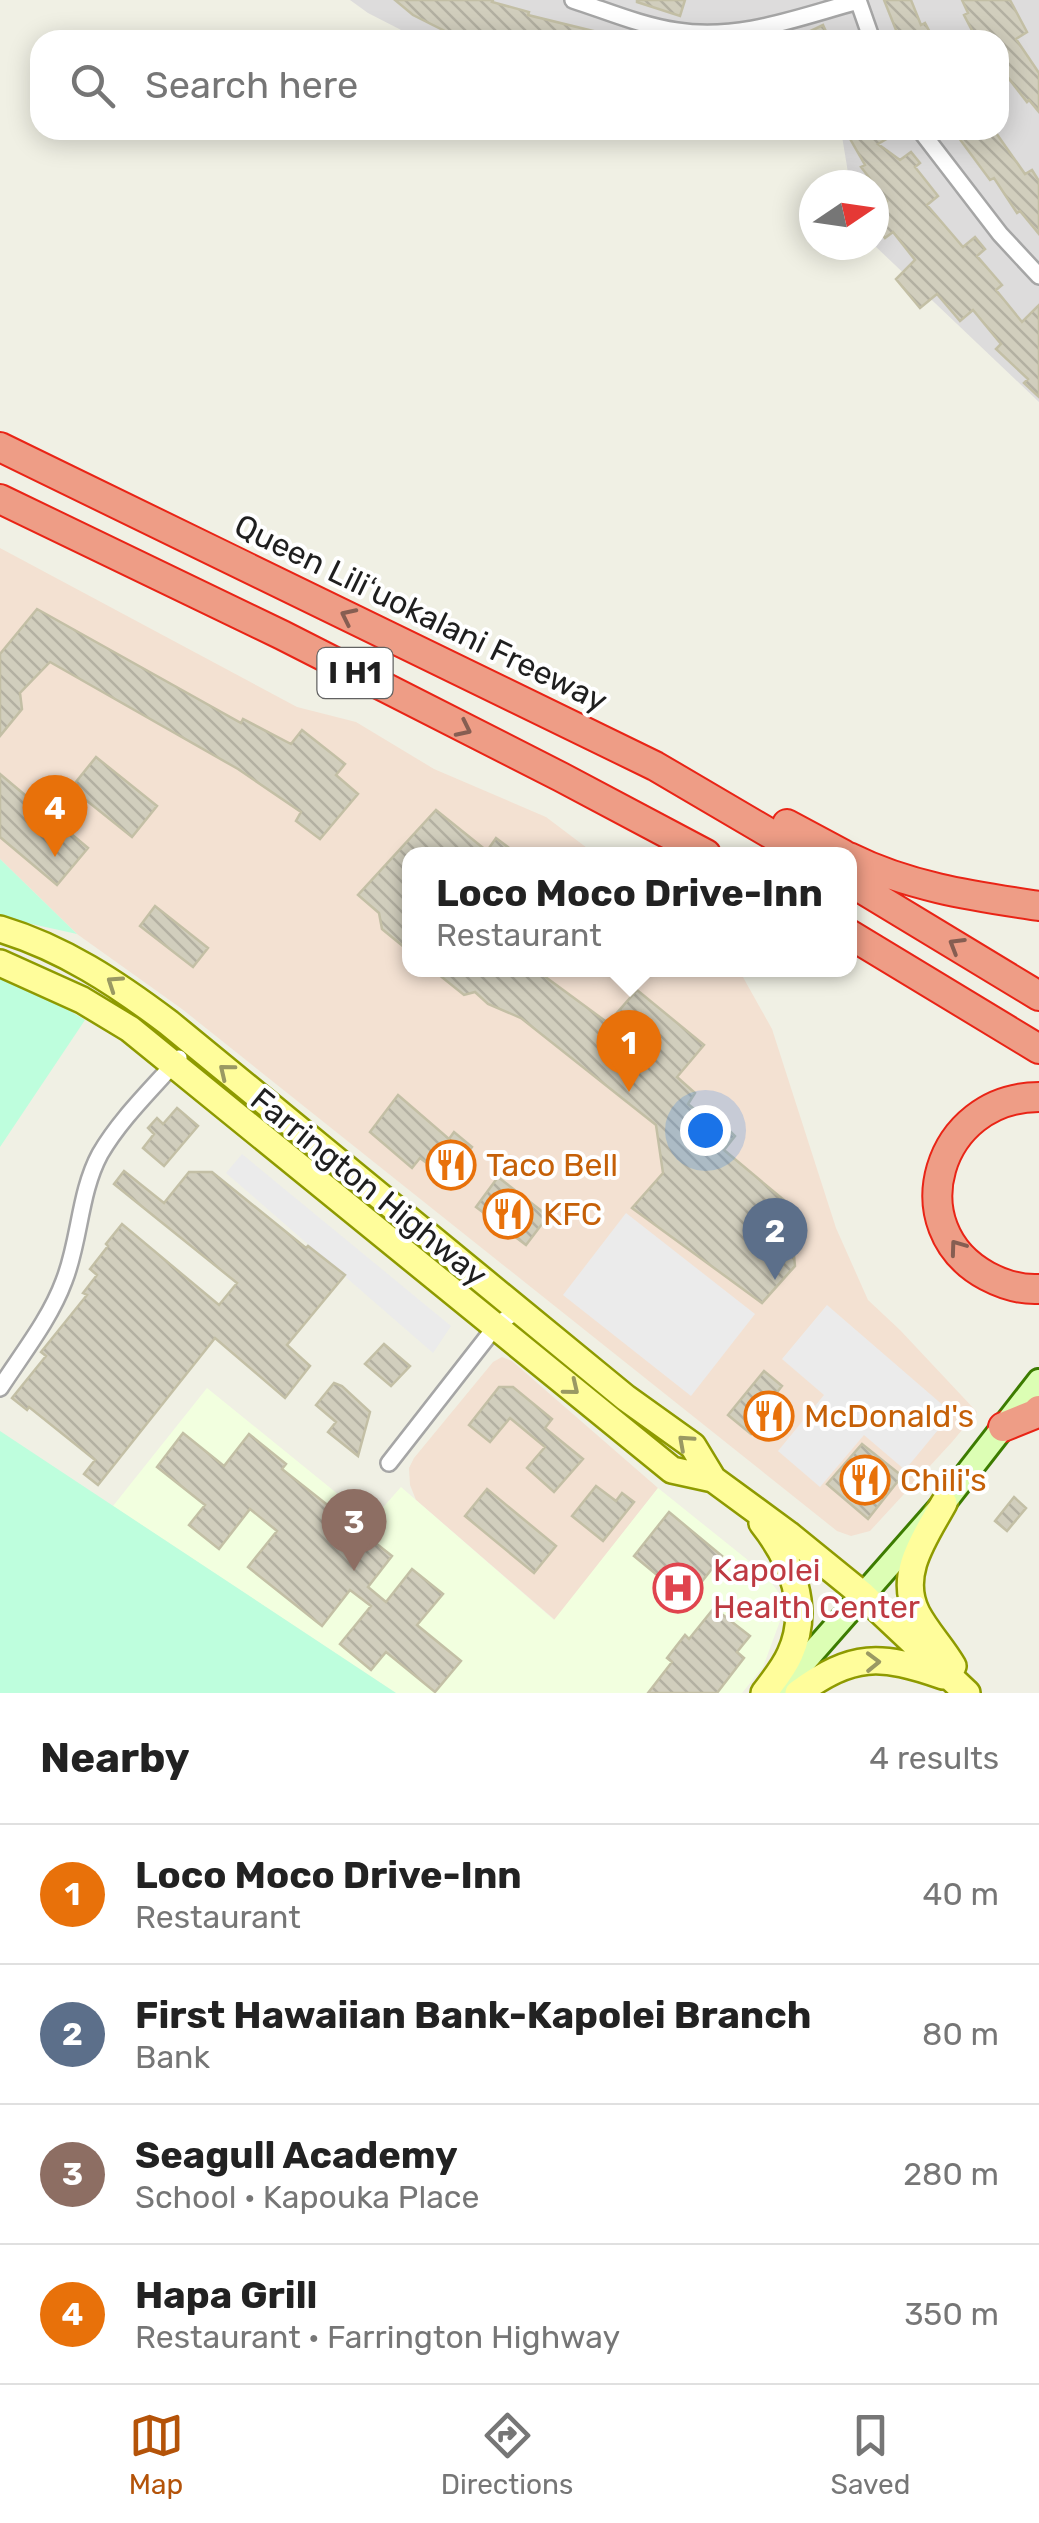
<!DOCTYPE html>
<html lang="en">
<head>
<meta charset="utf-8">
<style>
	body { margin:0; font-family:Rubik,sans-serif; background:#f6f6f6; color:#222 }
	.compass { position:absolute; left:799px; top:170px; width:90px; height:90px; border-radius:50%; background:#fff; box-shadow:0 5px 25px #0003; rotate:77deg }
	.you { position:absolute; left:705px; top:1130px; width:35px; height:35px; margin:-25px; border:8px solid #fff; border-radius:50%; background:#1a73e8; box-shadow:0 0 0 15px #1a73e833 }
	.badge { display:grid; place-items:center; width:65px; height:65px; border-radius:50%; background:#b45309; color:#fff; font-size:32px; font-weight:700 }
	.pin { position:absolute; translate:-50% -82px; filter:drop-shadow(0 2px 5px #0008) }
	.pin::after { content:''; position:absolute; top:52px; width:35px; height:30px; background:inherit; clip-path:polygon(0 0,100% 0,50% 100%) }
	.popup { position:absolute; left:402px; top:847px; width:455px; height:130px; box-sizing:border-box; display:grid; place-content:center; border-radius:20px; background:#fff; filter:drop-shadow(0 2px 8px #0005); font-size:32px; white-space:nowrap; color:#767676 }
	.popup b { font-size:38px; color:#222 }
	.popup::after { content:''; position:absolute; left:50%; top:100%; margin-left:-20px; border:20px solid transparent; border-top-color:#fff }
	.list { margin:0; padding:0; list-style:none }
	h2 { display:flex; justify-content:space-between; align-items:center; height:130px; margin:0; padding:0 40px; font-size:42px }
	h2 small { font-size:32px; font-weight:400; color:#767676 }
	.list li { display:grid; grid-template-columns:65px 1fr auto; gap:30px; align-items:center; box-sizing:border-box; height:140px; padding:0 40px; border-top:2px solid #e0e0e0 }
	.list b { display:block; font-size:38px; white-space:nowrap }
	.list p { margin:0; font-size:32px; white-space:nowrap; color:#767676 }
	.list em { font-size:32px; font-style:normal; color:#767676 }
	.icon { flex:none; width:55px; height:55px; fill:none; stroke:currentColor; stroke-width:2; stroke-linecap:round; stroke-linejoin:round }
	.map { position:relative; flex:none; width:1039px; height:1693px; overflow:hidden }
	.search { position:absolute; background:#fff; box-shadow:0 5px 25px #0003; left:30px; right:30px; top:30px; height:110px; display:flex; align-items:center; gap:25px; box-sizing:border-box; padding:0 35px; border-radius:30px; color:#767676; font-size:38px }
	.sheet { height:690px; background:#fff }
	nav { display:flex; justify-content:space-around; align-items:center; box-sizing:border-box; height:140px; border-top:2px solid #e0e0e0; background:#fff; font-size:28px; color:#767676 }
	nav a { display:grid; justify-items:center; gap:5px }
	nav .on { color:#b45309 }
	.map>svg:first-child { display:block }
</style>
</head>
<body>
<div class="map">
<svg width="1039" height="1693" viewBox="0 0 1039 1693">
	<defs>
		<pattern id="building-back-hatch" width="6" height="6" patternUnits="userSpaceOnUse" patternTransform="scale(2.5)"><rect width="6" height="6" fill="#d1cebd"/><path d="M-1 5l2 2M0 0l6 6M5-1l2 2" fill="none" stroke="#b3b0a2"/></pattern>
	</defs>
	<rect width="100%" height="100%" fill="#f0f0e4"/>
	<path fill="#dddcdc" d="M 350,0 L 1039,0 L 1039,402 L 874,245 L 874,185 L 850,185 L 841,130 L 999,130 L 999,40 L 429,40 L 407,33 L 368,13 Z"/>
	<path fill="#f3e1d2" d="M 0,548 L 297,707 L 356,722 L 434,769 L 546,817 L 595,854 L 409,854 L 409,970 L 739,970 L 772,1029 L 836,1228 L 868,1300 L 900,1330 L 977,1412 L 952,1442 L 870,1531 L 851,1536 L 837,1531 L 182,1009 L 77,934 L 0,859 Z
		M 502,1357 L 512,1361 L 658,1488 L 555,1620 L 416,1500 L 410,1485 L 409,1468 L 414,1458 L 493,1362 Z"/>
	<path fill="#f2ffdf" d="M 207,1388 L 371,1521 L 401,1487 L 554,1620 L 658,1488 L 764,1573 L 779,1593 L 781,1602 L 780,1621 L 763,1667 L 742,1693 L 396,1693 L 113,1506 Z"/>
	<path fill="#befedd" d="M 0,859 L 77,934 L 0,917 Z
		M 0,978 L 50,999 L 85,1020 L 0,1147 Z
		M 0,1431 L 396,1693 L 0,1693 Z"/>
	<path fill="#ebebeb" d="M 242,1154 L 451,1326 L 433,1353 L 226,1173 Z
		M 626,1213 L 755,1314 L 691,1396 L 563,1295 Z
		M 827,1305 L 952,1413 L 905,1470 L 864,1435 L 820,1487 L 778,1451 L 824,1395 L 782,1359 Z"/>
	<path fill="url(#building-back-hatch)" stroke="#c3bfa5" stroke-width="2.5" d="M 395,0 L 493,0 L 492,2 L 529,12 L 528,15 L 593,31 L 590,40 L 482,40 L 447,32 L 413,15 Z
		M 637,0 L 685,0 L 680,16 L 637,2 Z
		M 884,0 L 911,0 L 921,25 L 925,23 L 934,40 L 900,40 Z
		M 962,0 L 1010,0 L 1027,32 L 1016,39 L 1039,73 L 1039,112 L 1029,100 L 1027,102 L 999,66 L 999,40 L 977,40 L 964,15 L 968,13 Z
		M 823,25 L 830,40 L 792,40 Z
		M 845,130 L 902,130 L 878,144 L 900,160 L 911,152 L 920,163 L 915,167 L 938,196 L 927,205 L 963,247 L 975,237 L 985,249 L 977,256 L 1002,285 L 996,290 L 1022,322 L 1039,305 L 1039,397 L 1024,383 L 1028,379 L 996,349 L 1001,344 L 973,310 L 960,321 L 937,294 L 920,308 L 896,279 L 915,260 L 893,232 L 885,238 L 874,224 L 874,211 L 887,201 L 861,167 L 865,165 Z
		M 953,130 L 994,130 L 1025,174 L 1032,170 L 1039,181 L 1039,234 L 1020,211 L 1017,213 L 994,178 L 990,180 Z
		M 37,609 L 241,723 L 243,719 L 291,744 L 302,730 L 345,764 L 336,775 L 358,794 L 320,839 L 296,821 L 301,812 L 238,769 L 50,662 L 20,693 L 22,709 L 0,736 L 0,654 Z
		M 96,757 L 157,806 L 132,837 L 71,788 Z
		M 0,774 L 88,848 L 57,885 L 0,837 Z
		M 436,810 L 487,851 L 496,838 L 517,854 L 409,854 L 409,951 L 382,929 L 379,913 L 358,895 Z
		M 155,906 L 208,948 L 193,967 L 140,926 Z
		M 433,970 L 536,970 L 608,1023 L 637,990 L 704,1045 L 677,1077 L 695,1093 L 688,1104 L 716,1127 L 721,1122 L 735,1136 L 724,1150 L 785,1201 L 787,1218 L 781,1225 L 792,1235 L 795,1266 L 762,1303 L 632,1208 L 663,1173 L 656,1125 L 521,1018 L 488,1004 L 475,992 L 464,995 Z
		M 398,1095 L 449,1139 L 454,1132 L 472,1147 L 448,1179 L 420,1158 L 412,1168 L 370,1132 Z
		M 177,1108 L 198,1126 L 164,1166 L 143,1148 L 154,1134 L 148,1128 L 157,1118 L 163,1124 Z
		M 124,1171 L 164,1203 L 189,1172 L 212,1172 L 306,1248 L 308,1246 L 345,1275 L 287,1345 L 310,1366 L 285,1398 L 215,1338 L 98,1485 L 84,1474 L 95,1460 L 29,1407 L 27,1410 L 12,1398 L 46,1356 L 41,1352 L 87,1295 L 83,1293 L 97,1275 L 90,1269 L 108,1246 L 106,1244 L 122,1224 L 219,1305 L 237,1283 L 114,1184 Z
		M 498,1177 L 548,1216 L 526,1245 L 476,1207 Z
		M 384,1344 L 410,1366 L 391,1386 L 365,1364 Z
		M 764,1371 L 782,1386 L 774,1396 L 783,1404 L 767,1423 L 763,1420 L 751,1434 L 728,1415 Z
		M 334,1383 L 342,1386 L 370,1412 L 358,1456 L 328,1432 L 336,1422 L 316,1405 Z
		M 499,1387 L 513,1387 L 552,1419 L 545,1428 L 583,1459 L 554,1492 L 527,1468 L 545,1447 L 510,1418 L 490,1442 L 469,1425 Z
		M 183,1433 L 224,1466 L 249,1434 L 286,1464 L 282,1469 L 392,1556 L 368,1587 L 386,1602 L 412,1569 L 443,1594 L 417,1625 L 461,1661 L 435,1692 L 386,1652 L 371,1670 L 340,1644 L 371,1606 L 350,1590 L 322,1626 L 248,1567 L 277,1531 L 250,1509 L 219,1549 L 189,1525 L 205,1505 L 157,1467 Z
		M 862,1444 L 902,1476 L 868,1519 L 827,1484 Z
		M 596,1486 L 616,1501 L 622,1493 L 634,1502 L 603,1541 L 572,1516 Z
		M 487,1489 L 556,1546 L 534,1573 L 465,1516 Z
		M 1014,1497 L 1026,1508 L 1007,1531 L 995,1521 Z
		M 669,1512 L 722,1556 L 696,1589 L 689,1584 L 686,1589 L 679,1583 L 674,1589 L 634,1556 Z
		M 714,1608 L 750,1636 L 737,1652 L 744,1658 L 717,1693 L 648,1693 L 672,1662 L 667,1658 L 685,1635 L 689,1639 Z"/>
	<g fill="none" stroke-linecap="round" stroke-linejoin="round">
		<g stroke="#a6a6a6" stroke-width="20">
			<path id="street" d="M 573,0 C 607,11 642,26 677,31 C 739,41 799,17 858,1
				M 858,0 L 872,40
				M 920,130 L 1000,234 L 1039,276
				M 0,1388 C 22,1354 50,1319 64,1281 C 80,1241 79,1193 100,1154 C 121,1118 152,1089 179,1058
				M 389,1463 L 496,1326 L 519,1309"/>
		</g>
		<g stroke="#3c7c00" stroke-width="28">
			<path id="secondary" d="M 777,1693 L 944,1503 L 1039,1381"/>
		</g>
		<g stroke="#8e9a00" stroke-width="30">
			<path id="primary" d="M 0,929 C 63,948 116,983 169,1023 L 626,1398 L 693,1446 L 713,1479 L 788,1534 L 863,1595 L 967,1693
				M 0,963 L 82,1000 L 130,1029 L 672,1470 L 713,1479
				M 944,1503 C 926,1536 897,1574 917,1613 C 927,1632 942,1647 953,1666
				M 762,1523 C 792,1561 811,1608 790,1654 C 784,1668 773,1681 764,1693
				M 798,1693 C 853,1653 880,1654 943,1676"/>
		</g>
		<g stroke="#e92416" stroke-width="32">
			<path id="highway" d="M 0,447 L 655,766 L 805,854
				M 0,499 L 282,635 L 561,777 L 706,854
				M 787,824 L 843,854
				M 849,857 C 909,887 973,896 1039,906
				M 849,881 L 1039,996
				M 849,934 L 1039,1049
				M 1039,1097 C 937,1097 898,1228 987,1276 C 1004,1285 1020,1290 1039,1289
				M 1003,1427 L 1035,1414 L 1039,1410"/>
		</g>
		<use href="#street" stroke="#fff" stroke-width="15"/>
		<use href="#secondary" stroke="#dcfeb4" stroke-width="22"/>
		<use href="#primary" stroke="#fffd9b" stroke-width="25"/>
		<use href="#highway" stroke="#ee9d86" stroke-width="28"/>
	</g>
	<defs><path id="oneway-chevron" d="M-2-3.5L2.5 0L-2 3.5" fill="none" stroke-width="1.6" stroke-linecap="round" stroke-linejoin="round" transform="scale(2.5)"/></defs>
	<g stroke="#865e52">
		<use href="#oneway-chevron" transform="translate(348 616) rotate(-154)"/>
		<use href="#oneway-chevron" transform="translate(464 729) rotate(26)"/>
		<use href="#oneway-chevron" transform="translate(956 945) rotate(-149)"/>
		<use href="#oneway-chevron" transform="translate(957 1247) rotate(-126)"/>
	</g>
	<g stroke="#9a9963">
		<use href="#oneway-chevron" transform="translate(114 983) rotate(-146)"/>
		<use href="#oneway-chevron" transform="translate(226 1071) rotate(-141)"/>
		<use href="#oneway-chevron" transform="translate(572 1388) rotate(39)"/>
		<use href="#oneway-chevron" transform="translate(685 1442) rotate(-138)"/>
		<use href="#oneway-chevron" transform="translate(873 1662) rotate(-1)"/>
	</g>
	<defs>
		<g id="restaurant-ring" transform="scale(2.5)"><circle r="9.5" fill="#fff" stroke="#e8710a" stroke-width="1.5"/><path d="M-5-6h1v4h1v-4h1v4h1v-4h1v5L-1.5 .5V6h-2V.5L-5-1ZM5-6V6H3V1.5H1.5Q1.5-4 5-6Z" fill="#e8710a"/></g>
		<g id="hospital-ring" transform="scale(2.5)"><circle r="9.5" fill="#fff" stroke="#e0444e" stroke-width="1.5"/><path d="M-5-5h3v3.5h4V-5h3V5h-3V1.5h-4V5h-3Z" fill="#e0444e"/></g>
	</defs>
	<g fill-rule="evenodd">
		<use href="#restaurant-ring" x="451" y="1165"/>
		<use href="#restaurant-ring" x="508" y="1214"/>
		<use href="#restaurant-ring" x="769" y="1416"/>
		<use href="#restaurant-ring" x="865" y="1480"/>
		<use href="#hospital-ring" x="678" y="1588"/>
	</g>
	<g text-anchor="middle" stroke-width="8" stroke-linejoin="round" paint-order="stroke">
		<rect fill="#fff" stroke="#626262" stroke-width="2.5" x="317.5" y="648" width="75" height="50" rx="8"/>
		<g font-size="30" font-weight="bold" fill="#1f1f1f">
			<text x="355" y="683">I H1</text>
		</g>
		<g font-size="32" fill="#1f1f1f" stroke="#fff">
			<text transform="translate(421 613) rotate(26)" y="11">Queen Liliʻuokalani Freeway</text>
			<text transform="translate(369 1187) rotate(39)" y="11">Farrington Highway</text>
		</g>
		<g font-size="32" fill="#c56008" stroke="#fff" text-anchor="start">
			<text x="486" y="1176">Taco Bell</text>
			<text x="543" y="1225">KFC</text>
			<text x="804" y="1427">McDonald's</text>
			<text x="900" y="1491">Chili's</text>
		</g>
		<g font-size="32" fill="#be3a42" stroke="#fff" text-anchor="start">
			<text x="713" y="1581">Kapolei<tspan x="713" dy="37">Health Center</tspan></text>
		</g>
	</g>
</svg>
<svg class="compass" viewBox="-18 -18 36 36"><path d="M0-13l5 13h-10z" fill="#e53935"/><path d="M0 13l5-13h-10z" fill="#767676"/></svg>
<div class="you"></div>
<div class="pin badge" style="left:629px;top:1092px;background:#e8710a">1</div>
<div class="popup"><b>Loco Moco Drive-Inn</b>Restaurant</div>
<div class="pin badge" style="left:775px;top:1280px;background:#5c6f8a">2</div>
<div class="pin badge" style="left:354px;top:1571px;background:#8d6e63">3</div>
<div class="pin badge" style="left:55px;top:857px;background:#e8710a">4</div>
<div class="search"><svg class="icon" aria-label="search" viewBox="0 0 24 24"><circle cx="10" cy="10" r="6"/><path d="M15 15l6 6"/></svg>Search here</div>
</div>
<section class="sheet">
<h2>Nearby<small>4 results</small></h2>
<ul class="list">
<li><span class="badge" style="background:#e8710a">1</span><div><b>Loco Moco Drive-Inn</b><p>Restaurant</p></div><em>40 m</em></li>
<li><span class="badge" style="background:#5c6f8a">2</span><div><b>First Hawaiian Bank-Kapolei Branch</b><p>Bank</p></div><em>80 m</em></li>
<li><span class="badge" style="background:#8d6e63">3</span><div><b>Seagull Academy</b><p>School · Kapouka Place</p></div><em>280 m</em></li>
<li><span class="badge" style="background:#e8710a">4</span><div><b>Hapa Grill</b><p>Restaurant · Farrington Highway</p></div><em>350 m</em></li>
</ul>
</section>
<nav>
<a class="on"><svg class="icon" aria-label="map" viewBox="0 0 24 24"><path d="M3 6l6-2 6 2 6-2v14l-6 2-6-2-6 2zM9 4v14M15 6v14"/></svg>Map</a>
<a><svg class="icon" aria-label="directions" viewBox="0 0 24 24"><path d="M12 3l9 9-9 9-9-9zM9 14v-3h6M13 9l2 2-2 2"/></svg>Directions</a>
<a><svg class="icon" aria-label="saved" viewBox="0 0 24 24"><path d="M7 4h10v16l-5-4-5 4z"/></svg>Saved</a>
</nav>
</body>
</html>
